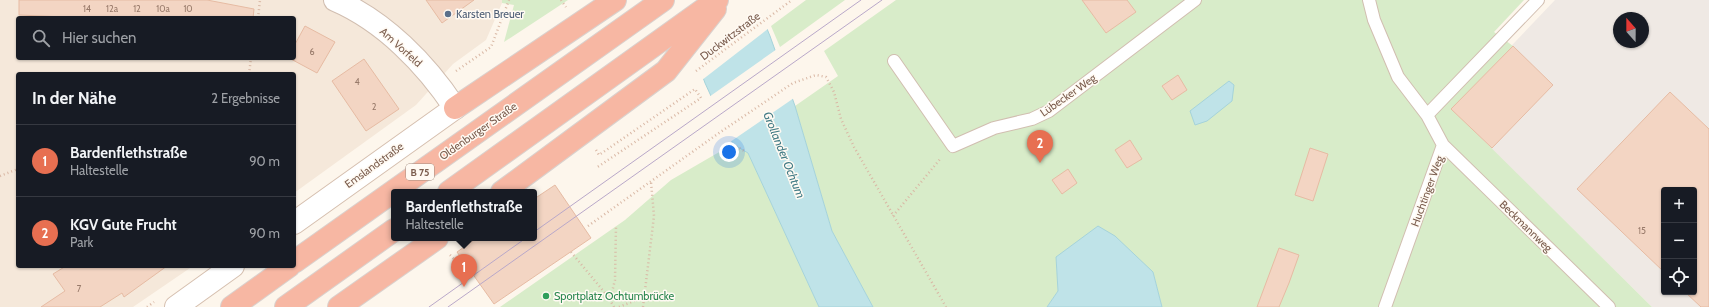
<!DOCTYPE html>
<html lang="de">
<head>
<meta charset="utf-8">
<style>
	body { margin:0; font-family:Cabin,sans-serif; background:#20242c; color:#f1f3f6 }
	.controls { position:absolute; right:12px; bottom:12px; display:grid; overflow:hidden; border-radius:4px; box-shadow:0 1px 3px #0004 }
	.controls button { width:36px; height:36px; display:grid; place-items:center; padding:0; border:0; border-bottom:1px solid #363941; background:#171b24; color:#f1f3f6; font:20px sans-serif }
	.compass { position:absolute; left:1613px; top:12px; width:36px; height:36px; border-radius:50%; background:#171b24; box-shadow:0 1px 3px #0004; rotate:339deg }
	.you { position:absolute; left:729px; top:152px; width:14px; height:14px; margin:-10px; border:3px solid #fff; border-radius:50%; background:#1a73e8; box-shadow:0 0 0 6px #1a73e833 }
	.badge { display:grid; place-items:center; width:26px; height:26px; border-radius:50%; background:#e76f51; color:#fff; font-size:13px; font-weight:700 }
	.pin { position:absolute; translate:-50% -33px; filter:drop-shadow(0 1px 2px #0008) }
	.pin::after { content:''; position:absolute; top:21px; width:14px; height:12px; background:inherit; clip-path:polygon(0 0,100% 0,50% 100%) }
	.popup { position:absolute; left:391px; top:189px; width:146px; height:52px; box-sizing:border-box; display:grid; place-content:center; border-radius:4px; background:#171b24; filter:drop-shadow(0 1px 3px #0005); font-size:13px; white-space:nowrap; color:#9ea1a6 }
	.popup b { font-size:15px; color:#f1f3f6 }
	.popup::after { content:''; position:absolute; left:50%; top:100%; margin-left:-8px; border:8px solid transparent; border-top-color:#171b24 }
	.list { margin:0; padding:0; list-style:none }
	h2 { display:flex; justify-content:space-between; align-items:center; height:52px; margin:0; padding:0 16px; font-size:17px }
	h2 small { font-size:13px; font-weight:400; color:#9ea1a6 }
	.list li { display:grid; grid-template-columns:26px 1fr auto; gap:12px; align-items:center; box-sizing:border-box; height:72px; padding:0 16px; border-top:1px solid #363941 }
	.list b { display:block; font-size:15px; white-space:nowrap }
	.list p { margin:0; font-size:13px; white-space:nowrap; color:#9ea1a6 }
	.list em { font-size:13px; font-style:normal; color:#9ea1a6 }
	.icon { flex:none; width:22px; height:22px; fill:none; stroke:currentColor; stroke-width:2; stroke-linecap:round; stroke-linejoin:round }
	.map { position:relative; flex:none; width:1709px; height:307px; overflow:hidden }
	.search { position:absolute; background:#171b24; box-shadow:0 1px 3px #0004; left:16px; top:16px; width:280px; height:44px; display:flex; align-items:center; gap:10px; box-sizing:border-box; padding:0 14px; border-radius:4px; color:#9ea1a6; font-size:15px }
	.panel { position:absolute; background:#171b24; box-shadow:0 1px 3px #0004; left:16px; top:72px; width:280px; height:196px; border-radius:4px }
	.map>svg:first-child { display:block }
</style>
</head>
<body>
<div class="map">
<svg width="1709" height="307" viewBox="0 0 1709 307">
	<rect width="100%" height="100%" fill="#fdf6ec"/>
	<path fill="#f5e8da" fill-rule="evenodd" d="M 0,0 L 502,0 L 502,3 L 486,40 L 453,64 L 416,105 L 294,193 L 294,74 L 18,74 L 18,266 L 193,266 L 133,307 L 0,307 ZM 18,18 L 294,18 L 294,58 L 18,58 Z"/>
	<path fill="#efe9e4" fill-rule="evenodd" d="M 1555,0 L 1709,0 L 1709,307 L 1652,307 L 1451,109 ZM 1619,18 L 1643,18 L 1643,42 L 1619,42 ZM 1664,190 L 1694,190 L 1694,292 L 1664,292 Z"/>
	<path fill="#d8ecc9" d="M 502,0 L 568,0 L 504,42 L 514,5 L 502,3 Z
		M 806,0 L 845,0 L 780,47 L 771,26 Z
		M 896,0 L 1524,0 L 1494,32 L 1513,46 L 1452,109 L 1652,307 L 1162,307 L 1153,272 L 1056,257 L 1058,291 L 1047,307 L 873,307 L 832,231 L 795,106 L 838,76 L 824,51 Z
		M 733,144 L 748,153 L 819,307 L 500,307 L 625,220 L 671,180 Z"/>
	<path fill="#bfe3e8" stroke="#a5d3da" d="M 675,0 L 755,0 L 770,36 L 795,106 L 832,231 L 873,307 L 819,307 L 748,153 L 733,144 L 705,83 Z
		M 1229,81 L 1234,85 L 1232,101 L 1207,121 L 1195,125 L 1190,111 Z
		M 1098,226 L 1115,236 L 1153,272 L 1162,307 L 1047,307 L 1058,291 L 1056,257 Z"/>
	<path fill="#fdf6ec" d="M 673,0 L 757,0 L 769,28 L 702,80 Z
		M 777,49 L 794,98 L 730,142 L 709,97 Z"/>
	<path fill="#f3d5c3" stroke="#e6bba3" d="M 19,0 L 207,0 L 254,9 L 253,18 L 87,18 L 19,15 Z
		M 426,0 L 474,0 L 442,23 Z
		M 1082,0 L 1127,0 L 1136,12 L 1106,33 Z
		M 305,26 L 335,42 L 317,73 L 289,58 L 294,58 L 294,46 Z
		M 1513,46 L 1553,85 L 1492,148 L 1451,109 Z
		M 364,59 L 399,109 L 366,131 L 332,81 Z
		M 1178,75 L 1187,90 L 1172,100 L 1162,86 Z
		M 1670,92 L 1709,129 L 1709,307 L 1701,307 L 1685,292 L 1694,292 L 1694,190 L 1664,190 L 1664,272 L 1577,189 Z
		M 1130,140 L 1142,159 L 1127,168 L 1115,150 Z
		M 1310,148 L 1328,154 L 1313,201 L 1295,195 Z
		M 1068,169 L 1077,183 L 1062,194 L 1052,180 Z
		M 555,185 L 591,238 L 494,304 L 457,252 L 477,238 L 534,238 L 534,199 Z
		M 1279,248 L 1299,255 L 1289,283 L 1279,307 L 1257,307 Z
		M 66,266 L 167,266 L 124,297 L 122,293 L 100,307 L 41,307 L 65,291 L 53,274 Z"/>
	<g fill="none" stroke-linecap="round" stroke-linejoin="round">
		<g stroke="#d1beb0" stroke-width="14">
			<path id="lane" d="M 1369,0 L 1374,20 L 1398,77 L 1427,115 L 1443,145 L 1609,307
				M 894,61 L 953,146 L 994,128 L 1032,119 L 1049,111 L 1195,0
				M 1427,115 L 1538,0
				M 1385,307 L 1443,145"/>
		</g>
		<g stroke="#d1beb0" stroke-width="24">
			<path id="street" d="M 335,0 C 384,21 426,64 455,108"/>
		</g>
		<g stroke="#d6c0b0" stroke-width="24">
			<path id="secondary" d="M 294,223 L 455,108
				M 176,307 L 233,266"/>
		</g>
		<g stroke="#dad1cd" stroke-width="24">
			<path id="highway" d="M 455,108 L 615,0
				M 449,192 L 717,0
				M 502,192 L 666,71 L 715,9
				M 294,262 L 663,0
				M 232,307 L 289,266
				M 286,307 L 394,230
				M 339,307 L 437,238"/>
		</g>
		<path stroke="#d9b8a5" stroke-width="2.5" stroke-dasharray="1 3" stroke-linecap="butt" d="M 561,0 L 566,7
			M 258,18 L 260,0
			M 456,71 L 491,47 L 509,0
			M 696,71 L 792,0
			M 249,74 L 251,58
			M 736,146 L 746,152
			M 596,150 L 599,155 L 695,89 L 701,98 L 596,168
			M 0,176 L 18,169
			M 893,216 L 941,158
			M 588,226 L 719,133 L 793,83 L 816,75 L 826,77 L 834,92 L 841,119 L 854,147 L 946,307
			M 459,243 L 466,238
			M 571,252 L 610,299
			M 450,255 L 456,261 L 461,258
			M 147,307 L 154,302
			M 614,307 L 610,300 L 615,280 L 616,226
			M 619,307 L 644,297
			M 643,307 L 654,216 L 651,182"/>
		<use href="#lane" stroke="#fff" stroke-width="12"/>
		<use href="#street" stroke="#fff" stroke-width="22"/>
		<use href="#secondary" stroke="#fff" stroke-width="22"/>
		<use href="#highway" stroke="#f7b7a3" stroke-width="22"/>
		<path stroke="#b9a8c9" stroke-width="1" d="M 534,232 L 861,0
			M 429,307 L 526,238
			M 448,307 L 882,0"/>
	</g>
	<circle fill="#5c6f8a" stroke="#fffaf3" stroke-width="1.5" cx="448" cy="14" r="4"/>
	<circle fill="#2e9e5b" stroke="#fffaf3" stroke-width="1.5" cx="546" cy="296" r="4"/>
	<g text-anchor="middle" stroke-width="3" stroke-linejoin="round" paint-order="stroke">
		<g font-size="9" fill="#987a6a">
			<text x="87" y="12">14</text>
			<text x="112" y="12">12a</text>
			<text x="137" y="12">12</text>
			<text x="163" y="12">10a</text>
			<text x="188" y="12">10</text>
			<text x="312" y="55">6</text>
			<text x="357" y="85">4</text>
			<text x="374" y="110">2</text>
			<text x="1642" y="234">15</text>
			<text x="79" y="292">7</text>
		</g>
		<rect fill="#fffaf3" stroke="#a28b7f" stroke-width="1" x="406" y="164" width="28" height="16" rx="3"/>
		<g font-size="10" font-weight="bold" fill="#7a5c4d">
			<text x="420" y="176">B 75</text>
		</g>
		<g font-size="11" fill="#4e5e75" stroke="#fffaf3" text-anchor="start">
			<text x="456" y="18">Karsten Breuer</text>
		</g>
		<g font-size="11" fill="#7a5c4d" stroke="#fffaf3">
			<text transform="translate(730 36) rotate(-37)" y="4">Duckwitzstraße</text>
			<text transform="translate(401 47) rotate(42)" y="4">Am Vorfeld</text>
			<text transform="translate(1068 95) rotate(-35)" y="4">Lübecker Weg</text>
			<text transform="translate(478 131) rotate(-35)" y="4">Oldenburger Straße</text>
			<text transform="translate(374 165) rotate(-36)" y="4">Emslandstraße</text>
			<text transform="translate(1427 191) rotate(-70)" y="4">Huchtinger Weg</text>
			<text transform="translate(1526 226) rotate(44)" y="4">Beckmannweg</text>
		</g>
		<g font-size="11" fill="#27864d" stroke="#fffaf3" text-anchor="start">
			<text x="554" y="300">Sportplatz Ochtumbrücke</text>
		</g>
		<g font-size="12" font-style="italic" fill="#437c86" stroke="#fffaf3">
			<text transform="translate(784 155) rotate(68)" y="4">Grollander Ochtum</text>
		</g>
	</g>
</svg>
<div class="controls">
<button>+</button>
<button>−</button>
<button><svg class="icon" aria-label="locate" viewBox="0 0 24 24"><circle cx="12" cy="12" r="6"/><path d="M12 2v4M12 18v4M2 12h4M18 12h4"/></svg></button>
</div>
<svg class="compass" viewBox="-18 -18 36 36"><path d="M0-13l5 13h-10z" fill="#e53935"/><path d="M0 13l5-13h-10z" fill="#9ea1a6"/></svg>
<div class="you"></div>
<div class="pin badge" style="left:464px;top:287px">1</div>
<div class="popup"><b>Bardenflethstraße</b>Haltestelle</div>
<div class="pin badge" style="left:1040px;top:163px">2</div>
<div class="search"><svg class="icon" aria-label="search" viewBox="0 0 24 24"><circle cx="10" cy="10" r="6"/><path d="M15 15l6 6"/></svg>Hier suchen</div>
<section class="panel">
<h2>In der Nähe<small>2 Ergebnisse</small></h2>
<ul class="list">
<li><span class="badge">1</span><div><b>Bardenflethstraße</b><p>Haltestelle</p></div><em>90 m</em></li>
<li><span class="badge">2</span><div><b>KGV Gute Frucht</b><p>Park</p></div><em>90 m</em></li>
</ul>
</section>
</div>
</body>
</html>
